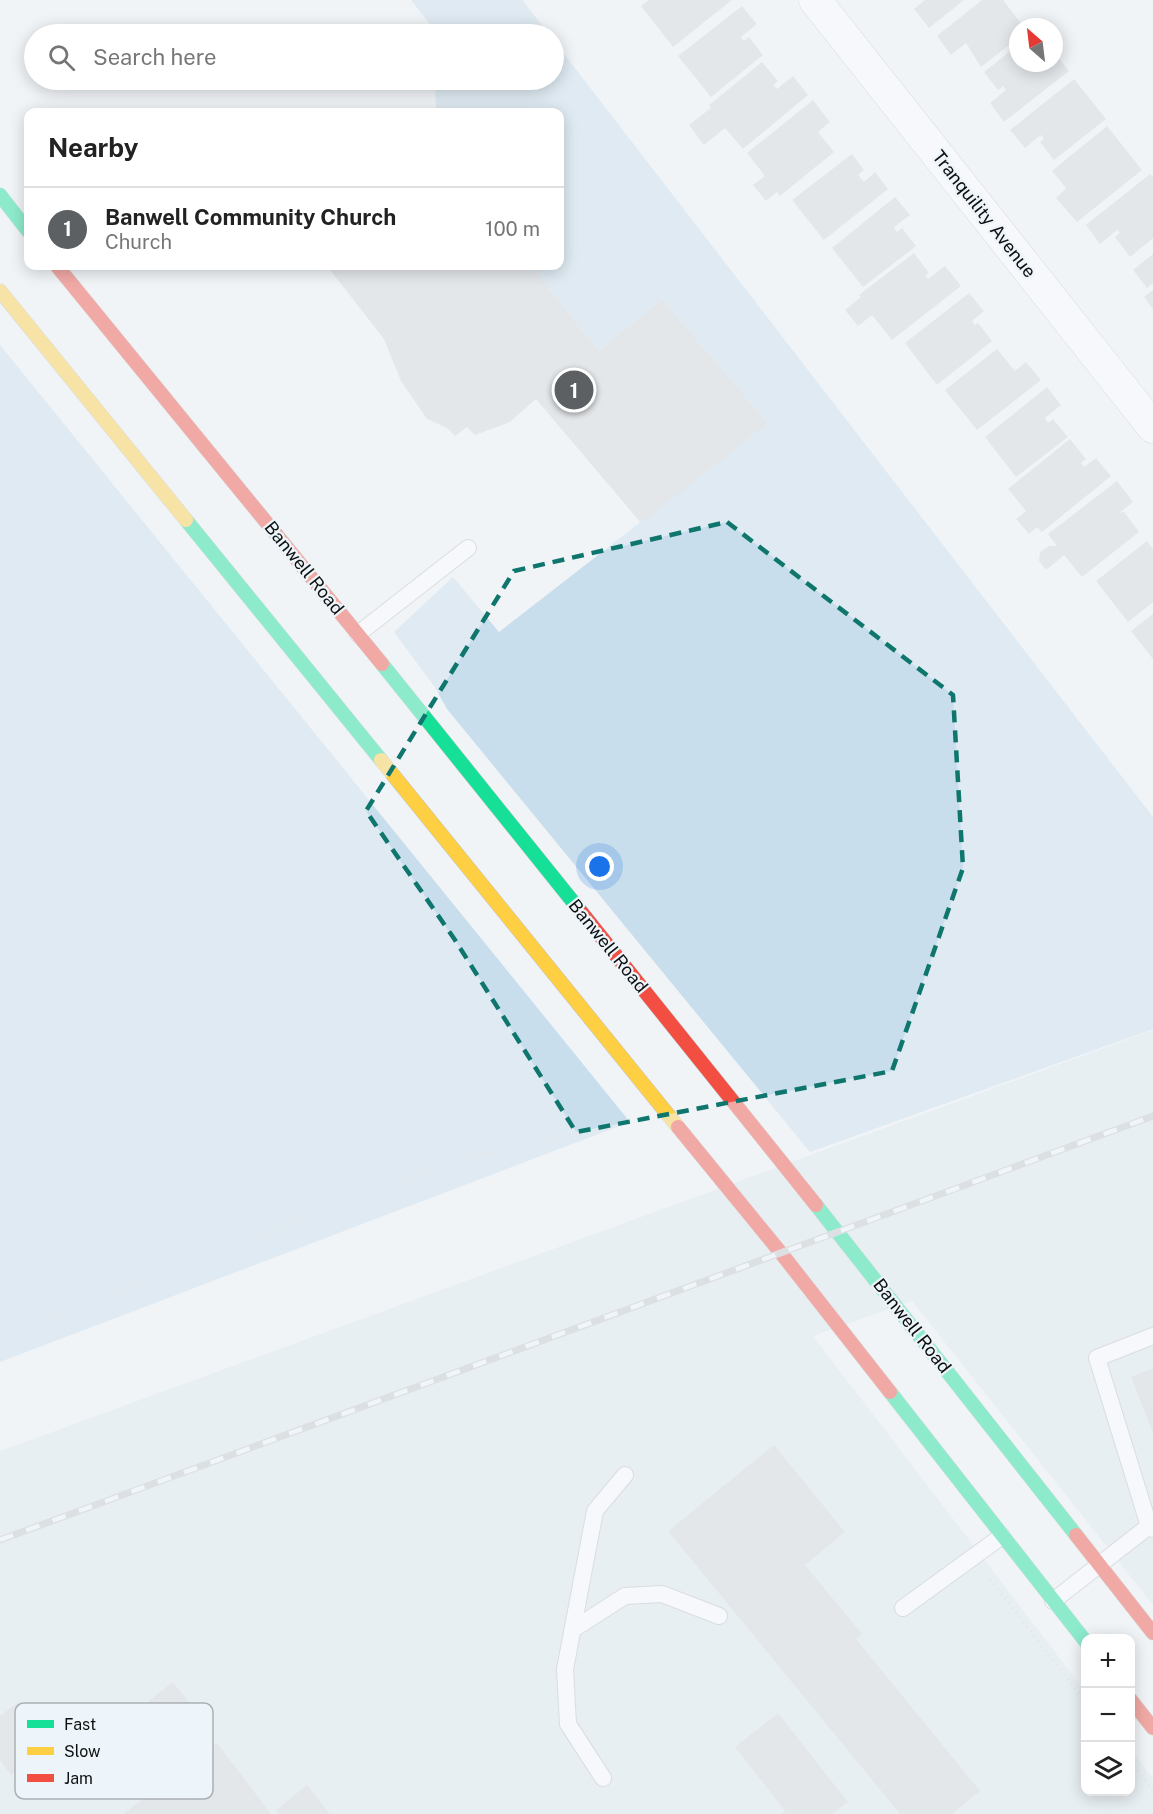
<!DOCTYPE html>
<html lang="en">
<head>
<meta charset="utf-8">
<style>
	body { margin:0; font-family:"Public Sans",sans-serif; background:#f2f2f2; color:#222 }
	.controls { position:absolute; right:18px; bottom:18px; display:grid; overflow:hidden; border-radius:12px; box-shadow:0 3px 15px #0003 }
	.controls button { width:54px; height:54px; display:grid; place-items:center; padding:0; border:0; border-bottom:2px solid #e0e0e0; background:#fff; color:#222; font:30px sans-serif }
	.compass { position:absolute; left:1009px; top:18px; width:54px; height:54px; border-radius:50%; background:#fff; box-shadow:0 3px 15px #0003; rotate:332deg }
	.you { position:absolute; left:600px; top:867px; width:21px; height:21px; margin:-15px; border:4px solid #fff; border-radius:50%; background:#1a73e8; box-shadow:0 0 0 9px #1a73e833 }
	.badge { display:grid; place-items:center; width:39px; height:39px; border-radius:50%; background:#5d6062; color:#fff; font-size:20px; font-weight:700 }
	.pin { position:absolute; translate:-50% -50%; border:3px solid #fff; box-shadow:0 2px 6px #0006 }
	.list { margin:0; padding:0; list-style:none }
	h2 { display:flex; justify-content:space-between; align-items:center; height:78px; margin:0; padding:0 24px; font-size:26px }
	h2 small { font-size:20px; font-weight:400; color:#767676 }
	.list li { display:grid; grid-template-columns:39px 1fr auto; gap:18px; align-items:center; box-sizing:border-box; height:84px; padding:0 24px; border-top:2px solid #e0e0e0 }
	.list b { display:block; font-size:22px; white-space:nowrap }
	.list p { margin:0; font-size:20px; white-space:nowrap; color:#767676 }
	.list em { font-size:20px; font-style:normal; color:#767676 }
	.icon { flex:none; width:33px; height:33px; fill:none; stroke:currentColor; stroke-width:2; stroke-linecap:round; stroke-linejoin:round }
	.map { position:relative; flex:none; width:1153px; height:1814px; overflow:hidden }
	.search { position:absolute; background:#fff; box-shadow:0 3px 15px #0003; left:24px; top:24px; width:540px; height:66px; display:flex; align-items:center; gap:15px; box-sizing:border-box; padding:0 21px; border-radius:33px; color:#767676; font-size:22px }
	.panel { position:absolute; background:#fff; box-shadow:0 3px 15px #0003; left:24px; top:108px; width:540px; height:162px; border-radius:12px }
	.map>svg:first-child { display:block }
</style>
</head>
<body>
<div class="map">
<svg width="1153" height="1814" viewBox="0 0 1153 1814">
	<rect width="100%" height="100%" fill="#f1f4f7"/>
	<path fill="#dee8ee" d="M 1153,1030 L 1153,1605 L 912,1301 L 813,1336 L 1085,1691 L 1086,1792 L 1130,1792 L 1131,1749 L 1153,1779 L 1153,1814 L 0,1814 L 0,1451 Z"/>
	<path fill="#c9deec" d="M 411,0 L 522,0 L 549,34 L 438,34 Z
		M 554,41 L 1153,817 L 1153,1029 L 810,1152 L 447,709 L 434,686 L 394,632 L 453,577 L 499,632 L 768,423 L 662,299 L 599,351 L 531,266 L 560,266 L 560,112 L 436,112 L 435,83 L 439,80 L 554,80 Z
		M 0,345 L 630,1122 L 0,1362 Z"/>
	<path fill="#d5d7d9" d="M 649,0 L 732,0 L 673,47 L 641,6 Z
		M 925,0 L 964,0 L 929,28 L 914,9 Z
		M 982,0 L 1003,0 L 1024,27 L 1018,27 L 1018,38 L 981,67 L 966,43 L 951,55 L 937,36 Z
		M 742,6 L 757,24 L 741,37 L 744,41 L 749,37 L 763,55 L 711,97 L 678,56 Z
		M 1018,45 L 1018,63 L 1054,63 L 1054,52 L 1069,71 L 1004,122 L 990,103 L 1006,90 L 1003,86 L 998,90 L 984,72 Z
		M 762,62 L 778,81 L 773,85 L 777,89 L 793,76 L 808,95 L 743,149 L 725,128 L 704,145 L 689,125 L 711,108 L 709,105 Z
		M 1074,79 L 1106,119 L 1054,160 L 1040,142 L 1044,139 L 1041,135 L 1025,148 L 1010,130 Z
		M 813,100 L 830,122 L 818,132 L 834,152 L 780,196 L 777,192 L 766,201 L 753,185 L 765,176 L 747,153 Z
		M 1107,126 L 1142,170 L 1077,222 L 1056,198 L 1066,188 L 1052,171 Z
		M 852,154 L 864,170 L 858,175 L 864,182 L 875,172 L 888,189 L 824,240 L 792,200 Z
		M 1150,174 L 1153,177 L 1153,238 L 1130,257 L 1115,237 L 1120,233 L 1117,230 L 1100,244 L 1086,225 Z
		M 895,197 L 910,215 L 894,227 L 897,232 L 902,228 L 916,246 L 863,287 L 832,248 Z
		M 914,253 L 929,273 L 925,275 L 928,279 L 945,266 L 961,286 L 892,340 L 872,315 L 858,326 L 845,310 L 861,297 L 859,295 Z
		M 1153,254 L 1153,283 L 1147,288 L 1133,270 Z
		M 327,266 L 531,266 L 599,351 L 662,299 L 768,423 L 641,523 L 536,399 L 510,422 L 475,435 L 467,427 L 455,436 L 447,428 L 427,419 L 401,381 L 384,339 Z
		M 1153,290 L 1153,309 L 1144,297 Z
		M 969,293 L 984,311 L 972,321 L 975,325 L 978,323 L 992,341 L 937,385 L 905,343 Z
		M 997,349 L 1015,371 L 1026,362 L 1041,380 L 977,430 L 945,390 Z
		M 1047,387 L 1061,405 L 1045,418 L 1048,423 L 1053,419 L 1068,437 L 1016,477 L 985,437 Z
		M 1070,439 L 1086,459 L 1081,463 L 1084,467 L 1096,458 L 1111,476 L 1042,532 L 1037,527 L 1029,534 L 1016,519 L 1026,511 L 1008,489 Z
		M 1117,481 L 1133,502 L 1119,513 L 1124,512 L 1139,532 L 1082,577 L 1064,555 L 1046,570 L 1039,561 L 1040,552 L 1049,546 L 1057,546 L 1048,534 Z
		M 1147,541 L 1153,549 L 1153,602 L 1128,622 L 1096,581 Z
		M 1153,614 L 1153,659 L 1131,631 Z
		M 1153,1368 L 1153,1433 L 1131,1377 Z
		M 774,1445 L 845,1532 L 805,1565 L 862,1634 L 856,1639 L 980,1791 L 952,1814 L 900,1814 L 668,1531 Z
		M 173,1682 L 196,1711 L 168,1733 L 146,1703 Z
		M 20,1701 L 30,1715 L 39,1708 L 44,1714 L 54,1707 L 71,1730 L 11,1775 L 0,1760 L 0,1716 Z
		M 778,1713 L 848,1802 L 833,1814 L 781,1814 L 785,1811 L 735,1747 Z
		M 217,1743 L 271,1814 L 123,1814 Z
		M 307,1785 L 330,1814 L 279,1814 L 276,1810 Z"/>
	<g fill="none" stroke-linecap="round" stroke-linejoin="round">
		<g stroke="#bfc1c3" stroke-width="18">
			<path id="lane" d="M 358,634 L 468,548
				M 1149,1526 L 1097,1358 L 1153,1336
				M 1053,1601 L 1149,1526 L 1153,1529
				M 903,1608 L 1002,1536
				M 572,1630 L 625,1596 L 662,1594 L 719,1616
				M 603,1778 L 568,1724 L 565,1669 L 595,1511 L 625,1475"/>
		</g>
		<g stroke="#bfc1c3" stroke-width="33">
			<path id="street" d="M 815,0 L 1153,427"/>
		</g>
		<g stroke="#bfc1c3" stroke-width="15">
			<path id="fast" d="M 0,195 L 28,231
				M 186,520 L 381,760
				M 382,664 L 582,913
				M 816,1205 L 1076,1535
				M 890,1392 L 1086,1642"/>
		</g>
		<g stroke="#bfc1c3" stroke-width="15">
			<path id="slow" d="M 0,291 L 186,520
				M 381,760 L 678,1127"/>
		</g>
		<g stroke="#bfc1c3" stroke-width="15">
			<path id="jam" d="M 57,266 L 382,664
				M 582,913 L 816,1205
				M 678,1127 L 781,1253 L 890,1392
				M 1076,1535 L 1153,1633
				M 1130,1699 L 1153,1728"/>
		</g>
		<path stroke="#d8d9d9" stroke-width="4" stroke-dasharray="1.5 4.5" stroke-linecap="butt" d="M 0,1339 L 263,1234 L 454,1161 L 630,1122
			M 990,1579 L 1086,1703
			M 1130,1761 L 1153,1790"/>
		<use href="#lane" stroke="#fdfdfe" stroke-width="16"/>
		<use href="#street" stroke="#fdfdfe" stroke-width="32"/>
		<use href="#fast" stroke="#16e098" stroke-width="14"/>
		<use href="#slow" stroke="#ffcf43" stroke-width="14"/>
		<use href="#jam" stroke="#f24e42" stroke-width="14"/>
		<g stroke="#c6c7c7" stroke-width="7">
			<path id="rail" d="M 0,1540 L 1153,1116"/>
		</g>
		<use href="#rail" stroke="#eef5fa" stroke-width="4.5" stroke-dasharray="14" stroke-linecap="butt"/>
	</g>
	<path d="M0 0H1153V1814H0ZM 727,522 L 953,695 L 963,868 L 892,1071 L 576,1132 L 455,940 L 366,811 L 514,571 Z" fill="#f1f4f7" fill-opacity=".55" fill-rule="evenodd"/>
	<path fill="none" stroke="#0f766e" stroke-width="4.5" stroke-dasharray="12 8" stroke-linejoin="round" d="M 727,522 L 953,695 L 963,868 L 892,1071 L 576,1132 L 455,940 L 366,811 L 514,571 Z"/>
	<g text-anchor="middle" stroke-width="4.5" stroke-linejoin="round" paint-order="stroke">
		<g font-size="18" fill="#0d1011" stroke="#eef5fa">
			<text transform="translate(984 214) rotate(52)" y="6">Tranquility Avenue</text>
			<text transform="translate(304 568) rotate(51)" y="6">Banwell Road</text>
			<text transform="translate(608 946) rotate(51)" y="6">Banwell Road</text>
			<text transform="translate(912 1326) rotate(52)" y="6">Banwell Road</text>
		</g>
	</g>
	<rect x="15" y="1703" width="198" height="96" rx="9" fill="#eef5fa" stroke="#aab0b4" stroke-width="1.5"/>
	<rect x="27" y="1720" width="27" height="8" fill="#16e098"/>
	<rect x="27" y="1747" width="27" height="8" fill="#ffcf43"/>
	<rect x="27" y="1774" width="27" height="8" fill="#f24e42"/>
	<g font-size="16" fill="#0d1011">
		<text x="64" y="1730">Fast</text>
		<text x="64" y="1757">Slow</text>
		<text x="64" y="1784">Jam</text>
	</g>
</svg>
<div class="controls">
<button>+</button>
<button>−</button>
<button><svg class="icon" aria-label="layers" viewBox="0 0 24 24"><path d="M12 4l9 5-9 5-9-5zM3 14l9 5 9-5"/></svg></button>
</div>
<svg class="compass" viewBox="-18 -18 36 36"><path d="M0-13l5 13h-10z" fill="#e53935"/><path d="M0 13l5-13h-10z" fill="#767676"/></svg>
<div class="you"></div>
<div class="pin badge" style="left:574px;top:390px">1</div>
<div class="search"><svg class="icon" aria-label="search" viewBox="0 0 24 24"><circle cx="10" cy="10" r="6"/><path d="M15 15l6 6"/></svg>Search here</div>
<section class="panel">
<h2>Nearby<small></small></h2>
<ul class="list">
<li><span class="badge">1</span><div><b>Banwell Community Church</b><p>Church</p></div><em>100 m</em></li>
</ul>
</section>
</div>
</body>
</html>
